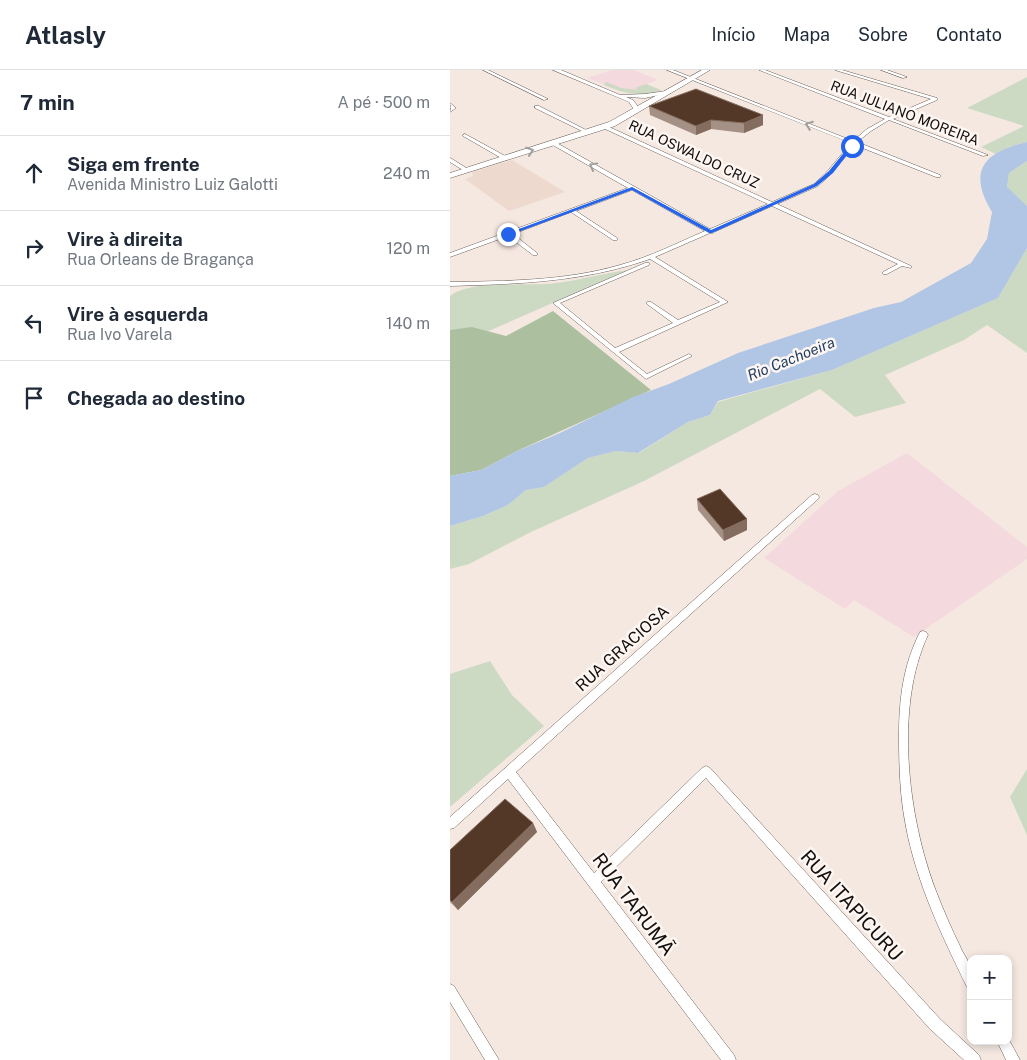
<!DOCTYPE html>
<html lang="pt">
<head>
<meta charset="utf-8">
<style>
	body { margin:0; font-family:"Public Sans",sans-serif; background:#f2f2f3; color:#1f2937 }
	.controls { position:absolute; right:15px; bottom:15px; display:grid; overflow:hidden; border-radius:10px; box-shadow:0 2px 8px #0003 }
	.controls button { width:45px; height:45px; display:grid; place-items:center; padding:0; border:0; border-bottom:1px solid #e0e1e3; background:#fff; color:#1f2937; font:25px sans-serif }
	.stop { position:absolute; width:15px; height:15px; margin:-11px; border:4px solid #2563eb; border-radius:50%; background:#fff }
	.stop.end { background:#2563eb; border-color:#fff; box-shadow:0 1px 5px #0008 }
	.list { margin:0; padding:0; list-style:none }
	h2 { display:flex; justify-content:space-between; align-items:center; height:65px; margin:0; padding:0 20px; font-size:21px }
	h2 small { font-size:16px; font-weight:400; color:#747a83 }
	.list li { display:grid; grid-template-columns:32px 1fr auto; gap:15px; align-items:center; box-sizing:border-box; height:75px; padding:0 20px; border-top:1px solid #e0e1e3 }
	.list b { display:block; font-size:19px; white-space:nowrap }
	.list p { margin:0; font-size:16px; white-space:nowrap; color:#747a83 }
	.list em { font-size:16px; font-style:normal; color:#747a83 }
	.icon { flex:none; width:28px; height:28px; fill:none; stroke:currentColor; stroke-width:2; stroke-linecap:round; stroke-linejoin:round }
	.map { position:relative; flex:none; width:577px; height:990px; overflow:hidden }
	header { display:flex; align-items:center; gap:30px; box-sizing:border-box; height:70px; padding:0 25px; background:#fff; border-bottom:1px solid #e0e1e3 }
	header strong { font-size:24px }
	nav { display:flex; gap:28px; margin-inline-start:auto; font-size:18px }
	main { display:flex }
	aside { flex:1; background:#fff }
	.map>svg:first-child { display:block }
</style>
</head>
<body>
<header>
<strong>Atlasly</strong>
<nav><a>Início</a><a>Mapa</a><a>Sobre</a><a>Contato</a></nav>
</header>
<main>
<aside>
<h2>7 min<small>A pé · 500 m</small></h2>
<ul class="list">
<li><svg class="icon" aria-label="ahead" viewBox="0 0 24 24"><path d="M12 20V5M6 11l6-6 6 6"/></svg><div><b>Siga em frente</b><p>Avenida Ministro Luiz Galotti</p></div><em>240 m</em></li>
<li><svg class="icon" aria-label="right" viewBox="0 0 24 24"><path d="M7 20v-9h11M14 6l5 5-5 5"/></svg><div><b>Vire à direita</b><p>Rua Orleans de Bragança</p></div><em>120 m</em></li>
<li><svg class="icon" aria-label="left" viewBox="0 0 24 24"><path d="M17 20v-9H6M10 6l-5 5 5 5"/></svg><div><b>Vire à esquerda</b><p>Rua Ivo Varela</p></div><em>140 m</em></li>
<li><svg class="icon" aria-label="arrive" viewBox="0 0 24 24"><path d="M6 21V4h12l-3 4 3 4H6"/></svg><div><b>Chegada ao destino</b></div></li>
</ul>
</aside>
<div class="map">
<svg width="577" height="990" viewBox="0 0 577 990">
	<rect width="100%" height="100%" fill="#f5e8e1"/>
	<path fill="#edd9ce" d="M 62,90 L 115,122 L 59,141 L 15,109 L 23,106 L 22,102 Z"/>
	<path fill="#f4d9de" d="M 162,0 L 184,0 L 208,10 L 197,14 L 213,21 L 202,24 L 179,24 L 137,8 Z
		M 457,383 L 577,477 L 577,489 L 464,567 L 404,530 L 395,539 L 314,488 L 388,421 Z"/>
	<path fill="#ccdac3" d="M 577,7 L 577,72 L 558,77 L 546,84 L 531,77 L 574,56 L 517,38 Z
		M 156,12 L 171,18 L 188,20 L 189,20 L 185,18 L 196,14 L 211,20 C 190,28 173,23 154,15 Z
		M 577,91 L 577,136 L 557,118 L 559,103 Z
		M 577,178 L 577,283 L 537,255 L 514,270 L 435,305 L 456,333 L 405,347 L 370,319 L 194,411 L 81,462 L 19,494 L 0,499 L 0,456 L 33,446 L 58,435 L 76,420 L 94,417 L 138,388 L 166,381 L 189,383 L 238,352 L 260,345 L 268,332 L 382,300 L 548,228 Z
		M 178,200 L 0,278 L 0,226 C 20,209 78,217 106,213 C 130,210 154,203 178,200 Z
		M 40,591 L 62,625 L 94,656 L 0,737 L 0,604 Z
		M 577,699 L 577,765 L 560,727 Z"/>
	<path fill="#acc0a0" d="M 103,241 L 201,320 L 67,381 L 31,400 L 0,406 L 0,260 L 22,257 L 56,266 Z"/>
	<path fill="#b0c6e4" d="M 577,72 L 577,91 L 559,103 L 557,117 L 577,136 L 577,178 L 548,228 L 382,300 L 268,331 L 260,345 L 238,352 L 188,383 L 166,381 L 138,388 L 94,417 L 76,420 L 58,435 L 33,446 L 0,456 L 0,406 L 31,400 L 67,381 L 110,363 L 181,328 L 219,314 L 288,283 L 424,238 L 451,232 L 521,193 L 537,169 L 542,142 C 517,101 534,82 577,72 Z"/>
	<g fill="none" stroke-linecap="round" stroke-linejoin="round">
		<g stroke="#695e58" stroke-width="1">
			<path id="minor" d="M 33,0 L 38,0 L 98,29 L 94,30 Z
				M 217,0 L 223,0 L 403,71 L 417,59 L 435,49 L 309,0 L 315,0 L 439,47 L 481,29 L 385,0 L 392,0 L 487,28 L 487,30 L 443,49 L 538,85 L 533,86 L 439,50 L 421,61 L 407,72 L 490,105 L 490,107 L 486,107 L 405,75 L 380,105 L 368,116 L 327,134 L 461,196 L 461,198 L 452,196 L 437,204 L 433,204 L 433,202 L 448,194 L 322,136 L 264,162 L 263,163 L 260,163 L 205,187 L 278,232 L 169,282 L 197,304 L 237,285 L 239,284 L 242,286 L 196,309 L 103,233 L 195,193 L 199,193 L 199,195 L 110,233 L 165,278 L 223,253 L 197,234 L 197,232 L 201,232 L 228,250 L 270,232 L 200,189 C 134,212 69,214 0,216 L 0,212 C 57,211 115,211 170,195 C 200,187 227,173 255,161 L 182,120 L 126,141 L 167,168 L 167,170 L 163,170 L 121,142 L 63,164 L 87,183 L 87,185 L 83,185 L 58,166 L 0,187 L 0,183 L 178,118 L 101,74 L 101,72 L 105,72 L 260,159 L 318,134 L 153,58 L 153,56 L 157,56 L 322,132 L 364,114 L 376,103 L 401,73 Z
				M 431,0 L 437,0 L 457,7 L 453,8 Z
				M 0,33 L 6,38 L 0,42 L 1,38 Z
				M 85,36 L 89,36 L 140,62 L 136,63 L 85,38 Z
				M 15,64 L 57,87 L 58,88 L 53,89 L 13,66 L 13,65 Z
				M 0,88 L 2,89 L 21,101 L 16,102 L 0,92 Z
				M 365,424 L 368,425 L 369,427 L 368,429 L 66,702 L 144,803 L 252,698 L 256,696 L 260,698 L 490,949 L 529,985 L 531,990 L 514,990 L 480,959 L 256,708 L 151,812 L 284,985 L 286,990 L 271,990 L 58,709 L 4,758 L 0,759 L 0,747 L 362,425 Z
				M 473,561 L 476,562 L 478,565 C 444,637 458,748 486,821 C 493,839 501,858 510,876 C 513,884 520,892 521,900 C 522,906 521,913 521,919 L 517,917 C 492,866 467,814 456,757 C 450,727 449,697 449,666 C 449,630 453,595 470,562 Z
				M 0,914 L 4,916 L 49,990 L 35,990 L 0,932 Z
				M 558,968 L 570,990 L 556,990 L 547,971 L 558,971 Z"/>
		</g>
		<g stroke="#695e58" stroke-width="1">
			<path id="tertiary" d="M 103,0 L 111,0 L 170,25 L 195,24 L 216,21 L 219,23 L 195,28 L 176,27 L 183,30 L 189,38 L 183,45 L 180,43 L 183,38 L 179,32 Z"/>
		</g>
		<g stroke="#695e58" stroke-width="1">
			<path id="primary" d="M 252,0 L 260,0 L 165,56 L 0,108 L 0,103 L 159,52 Z"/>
		</g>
		<use href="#minor" fill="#fff" fill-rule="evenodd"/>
		<use href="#tertiary" fill="#fff" fill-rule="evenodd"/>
		<use href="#primary" fill="#fff" fill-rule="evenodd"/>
	</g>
	<path fill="#a49084" d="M 199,36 L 313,55 L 294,63 L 261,59 L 246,65 L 200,45 Z
		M 247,429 L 297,460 L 274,471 L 248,440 Z
		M 83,753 L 87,762 L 8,840 L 0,832 L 0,780 Z"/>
	<path fill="#846d5f" d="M 313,45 L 313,55 L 294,63 L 294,53 Z
		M 261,50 L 261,59 L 246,65 L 246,56 Z
		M 297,449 L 297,460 L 274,471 L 273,460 Z
		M 83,753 L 87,762 L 8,840 L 2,832 Z"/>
	<path fill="#543827" stroke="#846d5f" d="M 246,19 L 313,45 L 294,53 L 261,50 L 246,56 L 199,36 Z
		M 270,419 L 297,449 L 273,460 L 247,429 Z
		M 55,729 L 83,753 L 2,832 L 0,830 L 0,780 Z"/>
	<defs><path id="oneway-chevron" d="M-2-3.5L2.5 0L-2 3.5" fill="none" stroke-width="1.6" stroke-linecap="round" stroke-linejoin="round" transform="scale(1.25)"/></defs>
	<g stroke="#a19f9e">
		<use href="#oneway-chevron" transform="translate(359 55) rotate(-159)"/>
		<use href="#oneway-chevron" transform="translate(80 81) rotate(-18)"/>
		<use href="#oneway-chevron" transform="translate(143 96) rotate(-151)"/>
	</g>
	<path fill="#2563eb" d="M 400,75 L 404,76 L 383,103 L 367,116 L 262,163 L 259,163 L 182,120 L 60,165 L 55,164 L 182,117 L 261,160 L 364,114 L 379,101 Z"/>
	<g text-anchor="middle" stroke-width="5" stroke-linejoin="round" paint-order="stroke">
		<g font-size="14" fill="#130f0d" stroke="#fef6f2">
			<text transform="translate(455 43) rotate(21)" y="5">RUA JULIANO MOREIRA</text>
			<text transform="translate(244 84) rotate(25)" y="5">RUA OSWALDO CRUZ</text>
		</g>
		<g font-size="15" font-style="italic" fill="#1f3e66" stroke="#fef6f2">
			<text transform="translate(341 289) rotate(-22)" y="5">Rio Cachoeira</text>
		</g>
		<g font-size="16" fill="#130f0d" stroke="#fef6f2">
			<text transform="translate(172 578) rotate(-42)" y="6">RUA GRACIOSA</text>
		</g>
		<g font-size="19" fill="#130f0d" stroke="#fef6f2">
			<text transform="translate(184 834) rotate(53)" y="7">RUA TARUMÃ</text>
			<text transform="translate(402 835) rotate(48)" y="7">RUA ITAPICURU</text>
		</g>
	</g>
</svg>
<div class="controls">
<button>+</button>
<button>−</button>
</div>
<div class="stop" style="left:402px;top:76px"></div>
<div class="stop end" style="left:58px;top:164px"></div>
</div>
</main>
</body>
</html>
